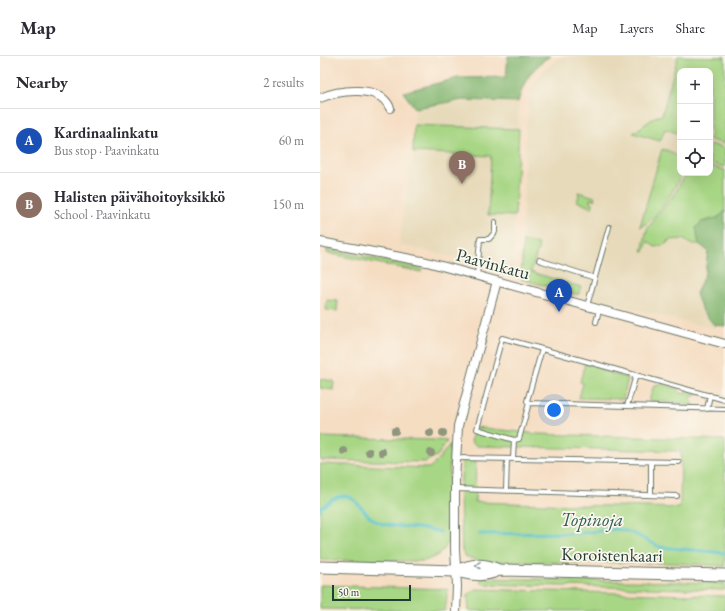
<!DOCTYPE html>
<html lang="en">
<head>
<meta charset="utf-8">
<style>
	body { margin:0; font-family:"EB Garamond",serif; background:#f7f7f7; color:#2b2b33 }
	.controls { position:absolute; right:12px; top:12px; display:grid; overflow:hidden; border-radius:8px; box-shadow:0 4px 16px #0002 }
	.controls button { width:36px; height:36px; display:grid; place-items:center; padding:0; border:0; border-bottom:1px solid #e1e1e2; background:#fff; color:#2b2b33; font:20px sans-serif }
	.scale { position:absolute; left:12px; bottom:10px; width:79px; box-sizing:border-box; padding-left:4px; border:2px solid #1f3d34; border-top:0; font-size:11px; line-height:14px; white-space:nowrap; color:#1f3d34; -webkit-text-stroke:3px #fbf7ec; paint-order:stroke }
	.you { position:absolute; left:234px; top:354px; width:14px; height:14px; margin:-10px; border:3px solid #fff; border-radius:50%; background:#1a73e8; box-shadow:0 0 0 6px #1a73e833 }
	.badge { display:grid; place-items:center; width:26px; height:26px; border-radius:50%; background:#d1495b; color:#fff; font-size:13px; font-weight:700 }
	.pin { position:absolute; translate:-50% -33px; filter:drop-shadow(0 1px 2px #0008) }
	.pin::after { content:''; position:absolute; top:21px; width:14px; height:12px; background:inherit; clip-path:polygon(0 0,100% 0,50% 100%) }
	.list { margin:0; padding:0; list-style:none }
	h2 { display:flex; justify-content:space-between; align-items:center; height:52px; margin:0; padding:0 16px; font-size:17px }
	h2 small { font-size:13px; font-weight:400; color:#7c7c81 }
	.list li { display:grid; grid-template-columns:26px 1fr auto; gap:12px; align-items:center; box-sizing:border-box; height:64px; padding:0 16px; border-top:1px solid #e1e1e2 }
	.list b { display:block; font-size:15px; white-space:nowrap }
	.list p { margin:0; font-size:13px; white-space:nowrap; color:#7c7c81 }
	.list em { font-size:13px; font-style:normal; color:#7c7c81 }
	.icon { flex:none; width:22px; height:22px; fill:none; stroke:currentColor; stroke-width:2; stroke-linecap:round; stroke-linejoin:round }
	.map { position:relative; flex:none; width:405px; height:555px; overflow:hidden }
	header { display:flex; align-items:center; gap:24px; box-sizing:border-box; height:56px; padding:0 20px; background:#fff; border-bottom:1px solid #e1e1e2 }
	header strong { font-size:19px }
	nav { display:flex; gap:22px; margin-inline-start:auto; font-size:14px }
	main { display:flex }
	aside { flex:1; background:#fff }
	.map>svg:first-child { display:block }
</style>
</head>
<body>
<header>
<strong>Map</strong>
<nav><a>Map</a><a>Layers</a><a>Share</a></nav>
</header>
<main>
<aside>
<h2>Nearby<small>2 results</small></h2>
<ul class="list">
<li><span class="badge" style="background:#1a4fb4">A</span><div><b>Kardinaalinkatu</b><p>Bus stop · Paavinkatu</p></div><em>60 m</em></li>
<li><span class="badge" style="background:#8d6e63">B</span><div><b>Halisten päivähoitoyksikkö</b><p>School · Paavinkatu</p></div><em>150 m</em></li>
</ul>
</aside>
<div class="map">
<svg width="405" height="555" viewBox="0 0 405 555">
	<rect width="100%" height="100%" fill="#fbf7ec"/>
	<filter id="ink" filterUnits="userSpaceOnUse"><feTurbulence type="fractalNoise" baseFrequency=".025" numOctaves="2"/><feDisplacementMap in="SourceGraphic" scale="8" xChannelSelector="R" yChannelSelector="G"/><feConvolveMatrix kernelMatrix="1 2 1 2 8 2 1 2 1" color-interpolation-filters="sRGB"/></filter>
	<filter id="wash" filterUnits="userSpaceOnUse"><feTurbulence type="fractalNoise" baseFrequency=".012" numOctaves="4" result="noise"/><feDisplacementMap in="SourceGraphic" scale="16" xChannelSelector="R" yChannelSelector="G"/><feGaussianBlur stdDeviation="0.9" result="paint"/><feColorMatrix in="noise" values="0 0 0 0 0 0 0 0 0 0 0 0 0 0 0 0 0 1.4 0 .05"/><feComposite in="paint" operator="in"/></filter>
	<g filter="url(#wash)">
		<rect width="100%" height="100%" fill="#f5ddc2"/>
		<path fill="#e7daba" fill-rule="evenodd" d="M 243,0 L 405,0 L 405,155 L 379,188 L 388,195 L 385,217 L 376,238 L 382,254 L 394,269 L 394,273 L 266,241 L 201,223 L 206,72 L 210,37 L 222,15 ZM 360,15 L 390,15 L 390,117 L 360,117 Z
			M 143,44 L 198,46 L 199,73 L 192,220 L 171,209 L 79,189 L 93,96 L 95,52 Z"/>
		<path fill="#a7d684" stroke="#638a5c" d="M 358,0 L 405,1 L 405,88 L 390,84 L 390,15 L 360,15 L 360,78 L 345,73 L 340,85 L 313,77 L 335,61 L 342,59 Z
			M 94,69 L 199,73 L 195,160 L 168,159 L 171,100 L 93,96 Z
			M 390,88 L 405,92 L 405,111 L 390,107 Z
			M 342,93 L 349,95 L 360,102 L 360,117 L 363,117 C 352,135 340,162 320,171 Z
			M 390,110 L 405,114 L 405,155 C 394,168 385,161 376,172 L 379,188 L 370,188 L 363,183 L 349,184 L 347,188 L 335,191 L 328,185 L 324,196 L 322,196 L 327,173 L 351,143 L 367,117 L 390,117 Z
			M 258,136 L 275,141 L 274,144 L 270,143 L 270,146 L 273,147 L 272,152 L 257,145 L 259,140 Z
			M 203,185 L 218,188 L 219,189 L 211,216 L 261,231 L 258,239 L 201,223 Z
			M 7,193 L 102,212 L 101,216 L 7,197 Z
			M 7,244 L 18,245 L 17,255 L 6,254 Z
			M 265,307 L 280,311 L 280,314 L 308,322 L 303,343 L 259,342 L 263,327 L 260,326 Z
			M 0,323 L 14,325 L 13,334 L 0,332 Z
			M 339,327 L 359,333 L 359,336 L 365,338 L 366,335 L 378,338 L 376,340 L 371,340 L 371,345 L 373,346 L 374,349 L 366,350 L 363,347 L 329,345 L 334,329 L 338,330 Z
			M 154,371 L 219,378 L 405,384 L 405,510 L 353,507 L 163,506 L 146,501 L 142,495 L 140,440 L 142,406 L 156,402 L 155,446 L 360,452 L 361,395 L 157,390 L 151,386 Z
			M 0,381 L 117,384 L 127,385 L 118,399 L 105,406 L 0,404 Z
			M 130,388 L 128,485 C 124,497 116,501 104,505 L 0,504 L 0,408 L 109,412 L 118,404 Z
			M 161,522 L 405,527 L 405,534 L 164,528 L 161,527 Z
			M 0,529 L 128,533 L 125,555 L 0,553 Z
			M 155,533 L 405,540 L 405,555 L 149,555 L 148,539 Z"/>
		<path fill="#85b772" stroke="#527a53" d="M 188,0 L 230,0 C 212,12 204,24 198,46 L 143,44 L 95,52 L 83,36 L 138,22 L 186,21 Z
			M 405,155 L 405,270 L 394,269 L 382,254 L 376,238 L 385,217 L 388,195 L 379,188 L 376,172 L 381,166 L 398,162 Z"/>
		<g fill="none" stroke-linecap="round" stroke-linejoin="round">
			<path stroke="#54c1cb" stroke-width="3" d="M 0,453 C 37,419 37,462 63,468 C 81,472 102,470 120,476
				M 159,478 L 262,477 L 296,473 L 310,476 L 340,491 L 405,497"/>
		</g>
	</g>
	<g filter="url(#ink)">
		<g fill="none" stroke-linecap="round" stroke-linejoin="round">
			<g stroke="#6a7566" stroke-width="6">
				<path id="lane" d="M 219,204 L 275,222
					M 157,220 L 160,183 L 169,183 L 175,176 L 175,166
					M 267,250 L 289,171
					M 276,266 L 279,254
					M 222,293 L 405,344
					M 307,350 L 316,319
					M 387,353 L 390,339
					M 194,384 L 157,373 L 182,282 L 222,293 L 207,345 L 209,347 L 405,353
					M 136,402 L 359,406
					M 193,403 L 194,384 L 199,383 L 209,347
					M 135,433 L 357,440
					M 186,434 L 187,403
					M 331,439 L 331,406"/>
			</g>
			<g stroke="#6a7566" stroke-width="10">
				<path id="street" d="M 0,42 C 19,34 60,28 70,52
					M 0,186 L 107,206 L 405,288
					M 136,555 L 137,530 L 135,493 L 135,425 L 138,370 L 177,225"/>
			</g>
			<g stroke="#6a7566" stroke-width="13">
				<path id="secondary" d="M 0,511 L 136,515 C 151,519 164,521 179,514
					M 136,515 C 152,508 163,507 179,514 L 405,519"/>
			</g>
			<use href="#lane" stroke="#fff" stroke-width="4"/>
			<use href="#street" stroke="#fff" stroke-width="8"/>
			<use href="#secondary" stroke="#fff" stroke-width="11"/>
		</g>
		<g fill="#8e967d">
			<circle cx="75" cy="375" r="4"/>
			<circle cx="110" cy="377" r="4"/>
			<circle cx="123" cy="377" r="4"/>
			<circle cx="24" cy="395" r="4"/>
			<circle cx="49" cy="396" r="4"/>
			<circle cx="62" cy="396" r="4"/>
			<circle cx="111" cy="397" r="4"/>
		</g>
		<defs><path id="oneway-chevron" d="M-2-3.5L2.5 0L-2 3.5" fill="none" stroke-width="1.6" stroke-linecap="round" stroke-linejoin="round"/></defs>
		<use stroke="#8f9e9a" href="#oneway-chevron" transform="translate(158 509) rotate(-179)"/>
	</g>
	<g text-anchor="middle" stroke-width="3.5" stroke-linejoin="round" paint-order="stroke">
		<g font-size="18" fill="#1f3d34" stroke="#fbf7ec">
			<text transform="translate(173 208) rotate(15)" y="6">Paavinkatu</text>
			<text transform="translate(292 499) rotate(1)" y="6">Koroistenkaari</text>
		</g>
		<g font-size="19" font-style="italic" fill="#2c5e5a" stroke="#fbf7ec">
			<text x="272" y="470">Topinoja</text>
		</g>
	</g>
</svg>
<div class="controls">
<button>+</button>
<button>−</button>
<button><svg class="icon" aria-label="locate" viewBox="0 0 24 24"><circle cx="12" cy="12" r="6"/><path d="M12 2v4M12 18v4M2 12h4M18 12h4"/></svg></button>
</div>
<div class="scale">50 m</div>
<div class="you"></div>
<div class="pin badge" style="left:239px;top:256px;background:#1a4fb4">A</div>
<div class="pin badge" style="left:142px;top:128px;background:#8d6e63">B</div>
</div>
</main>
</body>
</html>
